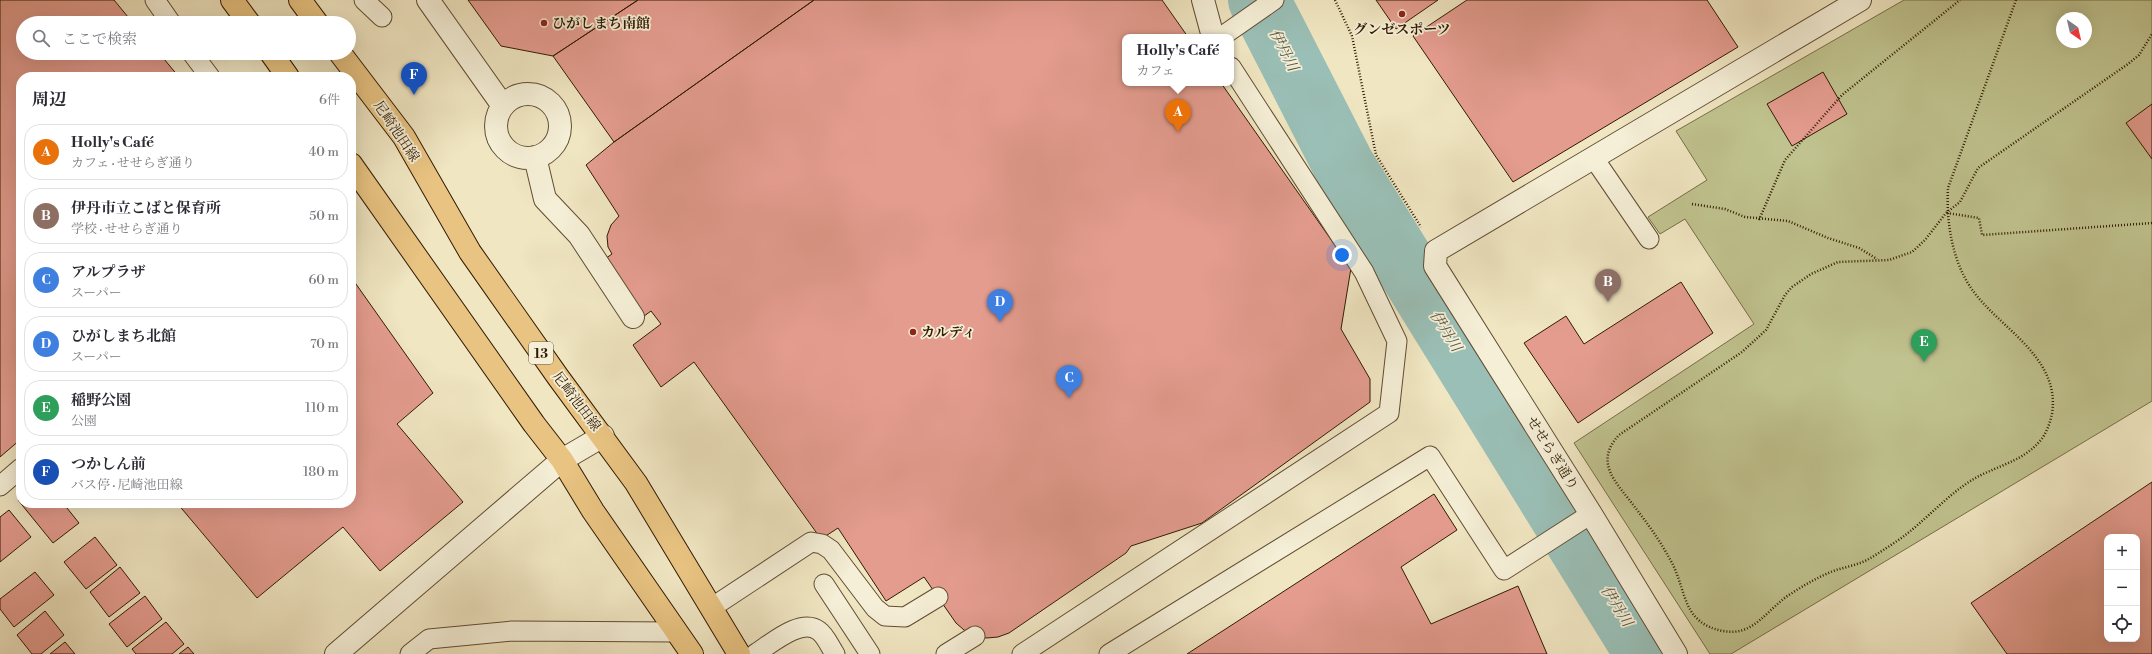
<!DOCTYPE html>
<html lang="ja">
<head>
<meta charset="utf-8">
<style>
	body { margin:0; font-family:"Libre Bodoni","Noto Serif JP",serif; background:#f2f2f3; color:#2b2b33 }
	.controls { position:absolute; right:12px; bottom:12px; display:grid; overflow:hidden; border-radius:8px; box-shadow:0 4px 16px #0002 }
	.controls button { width:36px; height:36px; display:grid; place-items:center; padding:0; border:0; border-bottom:1px solid #e1e1e2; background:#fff; color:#2b2b33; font:20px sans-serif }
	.compass { position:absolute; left:2056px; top:12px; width:36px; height:36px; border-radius:50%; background:#fff; box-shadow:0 4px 16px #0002; rotate:146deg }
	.you { position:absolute; left:1342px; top:255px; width:14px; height:14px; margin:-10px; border:3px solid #fff; border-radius:50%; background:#1a73e8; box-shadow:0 0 0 6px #1a73e833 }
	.badge { display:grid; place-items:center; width:26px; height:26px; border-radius:50%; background:#111827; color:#fff; font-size:13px; font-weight:700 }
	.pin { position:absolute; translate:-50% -33px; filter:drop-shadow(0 1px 2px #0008) }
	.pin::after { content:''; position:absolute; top:21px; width:14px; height:12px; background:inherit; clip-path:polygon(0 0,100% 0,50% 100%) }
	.popup { position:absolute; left:1122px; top:34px; width:112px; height:52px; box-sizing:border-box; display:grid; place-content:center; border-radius:8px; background:#fff; filter:drop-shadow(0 1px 3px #0005); font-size:13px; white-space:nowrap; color:#7c7c81 }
	.popup b { font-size:15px; color:#2b2b33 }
	.popup::after { content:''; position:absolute; left:50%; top:100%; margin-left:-8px; border:8px solid transparent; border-top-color:#fff }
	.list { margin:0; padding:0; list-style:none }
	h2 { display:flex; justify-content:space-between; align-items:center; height:52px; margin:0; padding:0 16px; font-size:17px }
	h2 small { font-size:13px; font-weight:400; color:#7c7c81 }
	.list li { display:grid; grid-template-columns:26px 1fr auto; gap:12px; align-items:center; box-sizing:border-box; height:56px; margin:0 8px 8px; padding:0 8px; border:1px solid #e1e1e2; border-radius:16px }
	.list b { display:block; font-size:15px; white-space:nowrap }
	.list p { margin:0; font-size:13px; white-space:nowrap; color:#7c7c81 }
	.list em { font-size:13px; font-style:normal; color:#7c7c81 }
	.icon { flex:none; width:22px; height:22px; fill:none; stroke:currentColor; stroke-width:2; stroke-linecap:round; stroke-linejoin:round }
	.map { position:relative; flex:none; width:2152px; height:654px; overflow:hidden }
	.search { position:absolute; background:#fff; box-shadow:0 4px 16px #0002; left:16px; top:16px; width:340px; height:44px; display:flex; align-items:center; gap:10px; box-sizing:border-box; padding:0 14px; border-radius:22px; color:#7c7c81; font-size:15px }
	.panel { position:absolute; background:#fff; box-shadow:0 4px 16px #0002; left:16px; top:72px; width:340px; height:436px; border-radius:16px }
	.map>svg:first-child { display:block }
</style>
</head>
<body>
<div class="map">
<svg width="2152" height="654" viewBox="0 0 2152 654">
	<rect width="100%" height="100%" fill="#f0e6c2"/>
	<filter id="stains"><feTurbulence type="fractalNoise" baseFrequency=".005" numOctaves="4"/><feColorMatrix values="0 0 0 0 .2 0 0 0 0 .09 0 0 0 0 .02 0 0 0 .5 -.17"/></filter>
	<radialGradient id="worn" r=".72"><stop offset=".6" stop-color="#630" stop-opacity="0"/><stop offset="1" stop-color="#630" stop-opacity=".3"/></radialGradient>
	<path fill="#c0c38f" stroke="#786e48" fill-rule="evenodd" d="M 1904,0 L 2152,0 L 2152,401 L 1731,654 L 1710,654 L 1574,443 L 1754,324 L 1685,219 L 1660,234 L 1648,217 L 1707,180 L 1676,131 ZM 2062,18 L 2086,18 L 2086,42 L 2062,42 Z"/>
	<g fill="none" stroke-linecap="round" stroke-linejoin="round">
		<path stroke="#9abfb6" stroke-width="62" d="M 1259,0 L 1343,164 L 1646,654"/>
	</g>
	<path fill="#e49c8f" stroke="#311a02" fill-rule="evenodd" d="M 0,0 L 114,0 L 133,23 L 23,23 L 23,53 L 159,53 L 179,77 L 21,77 L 21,439 L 0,457 Z
		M 468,0 L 638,0 L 553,56 L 501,46 Z
		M 638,0 L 814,0 L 614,142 L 553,56 Z
		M 814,0 L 1162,0 L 1188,37 L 1125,37 L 1125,83 L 1221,83 L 1351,268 L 1341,329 L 1370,379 L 1370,402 L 1202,523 L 1131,546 L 1126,553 L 1009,633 L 998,637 L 987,638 L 975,636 L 964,630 L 956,623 L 924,577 L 886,601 L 838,528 L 821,539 L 694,362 L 661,387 L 633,345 L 661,324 L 651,311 L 640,319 L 599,263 L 612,254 L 608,247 L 607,236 L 611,225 L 619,216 L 586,165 L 614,142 Z
		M 1376,0 L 1438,0 L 1396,29 Z
		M 1467,0 L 1707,0 L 1738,47 L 1513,182 L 1413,36 Z
		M 1823,72 L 1847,114 L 1792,146 L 1767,104 Z
		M 2152,104 L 2152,159 L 2126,123 Z
		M 351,277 L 433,393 L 397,424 L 463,502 L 380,571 L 343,527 L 257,598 L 177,503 L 351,503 Z
		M 1681,282 L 1713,333 L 1578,423 L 1524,343 L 1566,316 L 1584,344 Z
		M 2152,482 L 2152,654 L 2007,654 L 1971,603 ZM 2107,537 L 2137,537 L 2137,639 L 2107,639 Z
		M 1434,494 L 1457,530 L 1401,567 L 1431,624 L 1518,586 L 1547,654 L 1187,654 Z
		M 21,498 L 21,503 L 63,503 L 79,523 L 53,543 L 18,500 Z
		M 9,510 L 31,537 L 0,562 L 0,517 Z
		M 95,537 L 117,565 L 86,589 L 64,562 Z
		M 120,567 L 140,593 L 109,617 L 90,592 Z
		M 35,572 L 54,595 L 14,627 L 0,609 L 0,599 Z
		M 145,596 L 162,619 L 127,647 L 109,624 Z
		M 45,611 L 64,635 L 41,654 L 32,654 L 17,635 Z
		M 166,622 L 184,644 L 172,654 L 136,654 L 132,649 Z
		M 65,642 L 75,654 L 50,654 Z
		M 188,647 L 194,654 L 179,654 Z"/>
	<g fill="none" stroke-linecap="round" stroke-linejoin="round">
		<g stroke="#614d32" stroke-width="21">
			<path id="lane" d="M 155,0 L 171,23
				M 364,0 L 382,17
				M 1221,37 L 1274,0
				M 192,53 L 210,77
				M 1593,157 L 1649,239
				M 0,486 L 21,468
				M 824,584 L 870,654
				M 711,608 L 811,542 L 822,544 L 831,550 L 875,608 L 885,616 L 905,617 L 938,597
				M 410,654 L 429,639 L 512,631 L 676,632
				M 755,654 C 771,644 801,617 819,631 C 826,636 830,647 835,654
				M 946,654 L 975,636
				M 1022,654 L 1389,413 L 1397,341 L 1364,272 L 1231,67
				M 1109,654 L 1430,456 L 1504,570 L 1591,514"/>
		</g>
		<g stroke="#614d32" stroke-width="24">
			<path id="street" d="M 428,0 L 503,106
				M 1203,0 L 1213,37
				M496 126a32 32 0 1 1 64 0a32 32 0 1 1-64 0Z
				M 535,157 L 545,199 L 579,235 L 633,317
				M 336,654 L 562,460 L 603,436
				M 1676,654 L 1591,514 L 1435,266 L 1436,251 L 1860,0"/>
		</g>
		<g stroke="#311a02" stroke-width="24">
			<path id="primary" d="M 232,0 L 249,23
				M 300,0 L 317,23
				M 271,53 L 288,77
				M 340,53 L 404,137 L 470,252 L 558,377 L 636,483 L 739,654
				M 351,164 L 534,424 L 562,460 L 593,511 L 692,654"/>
		</g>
		<path stroke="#311a02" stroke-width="2.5" stroke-dasharray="1 2" stroke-linecap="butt" d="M 1335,0 L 1352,36 L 1376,155 L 1421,227
			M 2016,0 L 1948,188 C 1946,221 1952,260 1971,288 C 1998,328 2061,356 2052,414 C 2050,423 2046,435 2039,442 C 2022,462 1993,467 1972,480 C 1943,498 1922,525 1894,543 C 1885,549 1876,555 1867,560 C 1857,565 1846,567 1836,570 C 1820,576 1806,584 1792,593 C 1767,608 1755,637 1723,631 C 1682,623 1687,592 1672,563 C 1661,542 1648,524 1634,506 C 1617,483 1593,463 1619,435 L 1742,352 L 1766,330 L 1785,295 L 1792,287 L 1811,274 L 1838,262 L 1889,260 L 1912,252 L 1925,240 L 1946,213 L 1960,202 L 1978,168 L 2128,64 L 2139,55 L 2152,34
			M 1692,204 L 1725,209 L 1745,217 L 1788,221 L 1828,238 L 1859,248 L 1877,259
			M 1947,213 L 1979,218 L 1982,235 L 2152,223
			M 1759,220 L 1785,160 L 1842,95 L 1960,0"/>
		<use href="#lane" stroke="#f5efd7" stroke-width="19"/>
		<use href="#street" stroke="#f5efd7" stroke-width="22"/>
		<use href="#primary" stroke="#e8c381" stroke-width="22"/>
	</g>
	<g fill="#8f2418" stroke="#f5efd7" stroke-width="1.5">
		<circle cx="1402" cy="14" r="4"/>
		<circle cx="544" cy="23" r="4"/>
		<circle cx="913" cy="332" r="4"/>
	</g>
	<g text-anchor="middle" stroke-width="3.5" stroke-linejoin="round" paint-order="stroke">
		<rect fill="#f5efd7" stroke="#6c5a42" stroke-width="1" x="529" y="342" width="24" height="22" rx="3"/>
		<g font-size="13" font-weight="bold" fill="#311a02">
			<text x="541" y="358">13</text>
		</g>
		<g font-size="14" font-weight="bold" fill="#311a02" stroke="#f5efd7" text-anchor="start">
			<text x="552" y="28">ひがしまち南館</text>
			<text x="1402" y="34" text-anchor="middle">グンゼスポーツ</text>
			<text x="921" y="337">カルディ</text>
		</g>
		<g font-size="14" fill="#311a02" stroke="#f5efd7">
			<text transform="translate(397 131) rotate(56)" y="5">尼崎池田線</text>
			<text transform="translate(577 401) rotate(53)" y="5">尼崎池田線</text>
			<text transform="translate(1553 453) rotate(58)" y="5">せせらぎ通り</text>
		</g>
		<g font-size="15" font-style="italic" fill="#565441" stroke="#f5efd7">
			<text transform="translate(1284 50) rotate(63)" y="5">伊丹川</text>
			<text transform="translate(1446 331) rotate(58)" y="5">伊丹川</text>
			<text transform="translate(1617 606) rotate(58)" y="5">伊丹川</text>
		</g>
	</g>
	<rect width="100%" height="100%" filter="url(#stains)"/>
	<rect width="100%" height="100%" fill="url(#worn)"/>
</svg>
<div class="controls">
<button>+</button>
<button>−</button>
<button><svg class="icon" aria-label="locate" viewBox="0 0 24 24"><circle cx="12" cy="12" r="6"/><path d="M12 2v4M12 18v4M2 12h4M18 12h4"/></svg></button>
</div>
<svg class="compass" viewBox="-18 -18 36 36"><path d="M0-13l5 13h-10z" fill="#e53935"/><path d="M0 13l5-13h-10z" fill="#7c7c81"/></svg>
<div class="you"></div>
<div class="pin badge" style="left:1178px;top:132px;background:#e8710a">A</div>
<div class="popup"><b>Holly's Café</b>カフェ</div>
<div class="pin badge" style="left:1608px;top:302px;background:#8d6e63">B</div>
<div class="pin badge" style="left:1069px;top:398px;background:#3f7fe0">C</div>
<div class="pin badge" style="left:1000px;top:322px;background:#3f7fe0">D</div>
<div class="pin badge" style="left:1924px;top:362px;background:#2e9e5b">E</div>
<div class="pin badge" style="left:414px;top:95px;background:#1a4fb4">F</div>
<div class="search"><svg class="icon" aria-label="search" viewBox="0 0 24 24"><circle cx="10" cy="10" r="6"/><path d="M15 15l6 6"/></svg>ここで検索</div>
<section class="panel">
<h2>周辺<small>6件</small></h2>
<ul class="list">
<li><span class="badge" style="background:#e8710a">A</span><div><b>Holly's Café</b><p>カフェ · せせらぎ通り</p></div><em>40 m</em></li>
<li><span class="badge" style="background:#8d6e63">B</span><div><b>伊丹市立こばと保育所</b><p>学校 · せせらぎ通り</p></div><em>50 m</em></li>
<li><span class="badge" style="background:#3f7fe0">C</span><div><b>アルプラザ</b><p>スーパー</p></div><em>60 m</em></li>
<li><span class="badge" style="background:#3f7fe0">D</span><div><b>ひがしまち北館</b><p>スーパー</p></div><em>70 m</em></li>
<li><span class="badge" style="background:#2e9e5b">E</span><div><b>稲野公園</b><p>公園</p></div><em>110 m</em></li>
<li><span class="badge" style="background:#1a4fb4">F</span><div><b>つかしん前</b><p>バス停 · 尼崎池田線</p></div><em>180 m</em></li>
</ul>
</section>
</div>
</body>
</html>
